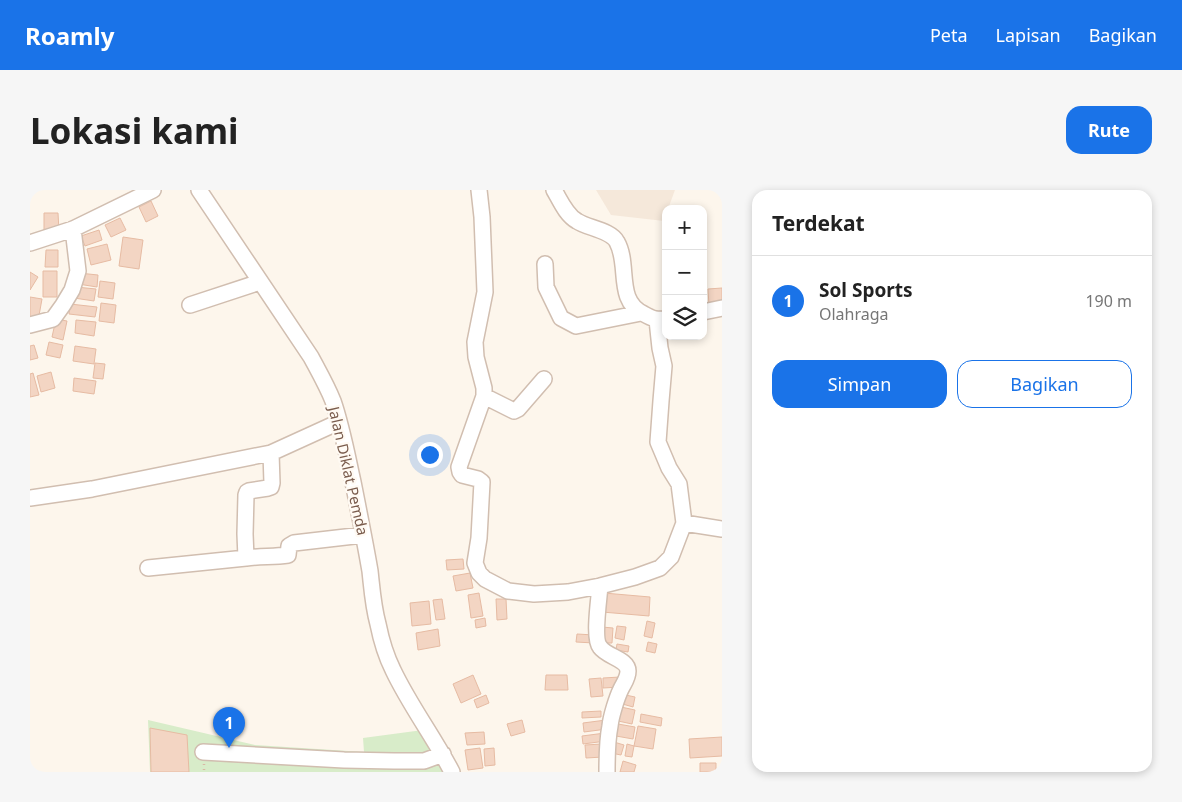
<!DOCTYPE html>
<html lang="id">
<head>
<meta charset="utf-8">
<style>
	body { margin:0; font-family:"Noto Sans",sans-serif; background:#f6f6f6; color:#222 }
	.controls { position:absolute; right:15px; top:15px; display:grid; overflow:hidden; border-radius:10px; box-shadow:0 2px 8px #0003 }
	.controls button { width:45px; height:45px; display:grid; place-items:center; padding:0; border:0; border-bottom:1px solid #e0e0e0; background:#fff; color:#222; font:25px sans-serif }
	.you { position:absolute; left:399px; top:264px; width:18px; height:18px; margin:-12px; border:4px solid #fff; border-radius:50%; background:#1a73e8; box-shadow:0 0 0 8px #1a73e833 }
	.badge { display:grid; place-items:center; width:32px; height:32px; border-radius:50%; background:#1a73e8; color:#fff; font-size:16px; font-weight:700 }
	.pin { position:absolute; translate:-50% -41px; filter:drop-shadow(0 1px 2px #0008) }
	.pin::after { content:''; position:absolute; top:26px; width:18px; height:15px; background:inherit; clip-path:polygon(0 0,100% 0,50% 100%) }
	.list { margin:0; padding:0; list-style:none }
	h2 { display:flex; justify-content:space-between; align-items:center; height:65px; margin:0; padding:0 20px; font-size:21px }
	h2 small { font-size:16px; font-weight:400; color:#767676 }
	.list li { display:grid; grid-template-columns:32px 1fr auto; gap:15px; align-items:center; box-sizing:border-box; height:90px; padding:0 20px; border-top:1px solid #e0e0e0 }
	.list b { display:block; font-size:19px; white-space:nowrap }
	.list p { margin:0; font-size:16px; white-space:nowrap; color:#767676 }
	.list em { font-size:16px; font-style:normal; color:#767676 }
	.actions { display:flex; gap:10px; padding:15px 20px }
	.actions a { flex:1; padding:11px 0; border:1px solid #1a73e8; border-radius:15px; text-align:center; font-size:18px; color:#1a73e8 }
	.actions .main { background:#1a73e8; color:#fff }
	.icon { flex:none; width:28px; height:28px; fill:none; stroke:currentColor; stroke-width:2; stroke-linecap:round; stroke-linejoin:round }
	.map { position:relative; flex:none; width:692px; height:582px; overflow:hidden; border-radius:15px }
	header { display:flex; align-items:center; gap:30px; box-sizing:border-box; height:70px; padding:0 25px; background:#1a73e8; color:#fff }
	header strong { font-size:24px }
	nav { display:flex; gap:28px; margin-inline-start:auto; font-size:18px }
	.intro { display:flex; align-items:center; justify-content:space-between; box-sizing:border-box; height:120px; padding:0 30px }
	h1 { margin:0; font-size:35px }
	.button { padding:12px 22px; border-radius:15px; background:#1a73e8; color:#fff; font-size:18px; font-weight:700 }
	main { display:flex; gap:30px; padding:0 30px }
	aside { flex:1; background:#fff; border-radius:15px; box-shadow:0 2px 8px #0003 }
	.map>svg:first-child { display:block }
</style>
</head>
<body>
<header>
<strong>Roamly</strong>
<nav><a>Peta</a><a>Lapisan</a><a>Bagikan</a></nav>
</header>
<div class="intro"><h1>Lokasi kami</h1><a class="button">Rute</a></div>
<main>
<div class="map">
<svg width="692" height="582" viewBox="0 0 692 582">
	<rect width="100%" height="100%" fill="#fdf6ec"/>
	<path fill="#f5e8da" d="M 566,0 L 645,0 L 638,19 L 636,19 L 636,27 L 634,31 L 581,25 Z"/>
	<path fill="#d8ecc9" d="M 118,530 L 225,555 L 334,562 L 333,548 L 393,540 L 415,582 L 120,582 Z"/>
	<path fill="#f3d5c3" stroke="#e6bba3" d="M 121,11 L 128,26 L 116,32 L 109,17 Z
		M 14,23 L 28,23 L 29,41 L 14,41 Z
		M 90,28 L 96,40 L 81,47 L 75,35 Z
		M 69,40 L 72,50 L 55,56 L 51,46 Z
		M 93,47 L 113,50 L 109,79 L 89,76 Z
		M 77,54 L 81,70 L 61,75 L 57,59 Z
		M 16,60 L 28,60 L 28,77 L 15,77 Z
		M 13,81 L 27,81 L 27,107 L 13,107 Z
		M 0,82 L 8,87 L 0,100 Z
		M 49,83 L 68,85 L 67,97 L 48,94 Z
		M 70,91 L 85,93 L 83,109 L 68,107 Z
		M 46,97 L 66,99 L 64,111 L 44,108 Z
		M 692,98 L 692,115 L 679,116 L 678,99 Z
		M 0,107 L 12,109 L 8,131 L 0,130 Z
		M 71,113 L 86,115 L 84,133 L 69,131 Z
		M 40,114 L 67,117 L 65,127 L 39,124 Z
		M 26,129 L 37,131 L 33,150 L 22,147 Z
		M 46,130 L 66,132 L 64,146 L 45,143 Z
		M 19,152 L 33,155 L 30,168 L 16,165 Z
		M 4,155 L 8,168 L 0,170 L 0,156 Z
		M 45,156 L 66,159 L 64,174 L 43,171 Z
		M 65,173 L 75,174 L 73,189 L 63,188 Z
		M 21,182 L 25,198 L 11,202 L 7,186 Z
		M 3,183 L 9,205 L 0,207 L 0,184 Z
		M 44,188 L 66,191 L 64,204 L 43,201 Z
		M 433,369 L 434,379 L 417,380 L 416,370 Z
		M 440,383 L 443,398 L 426,401 L 423,386 Z
		M 449,403 L 453,426 L 441,428 L 438,405 Z
		M 574,403 L 620,407 L 619,426 L 572,422 Z
		M 412,409 L 415,429 L 406,430 L 403,410 Z
		M 466,409 L 476,409 L 477,429 L 467,430 Z
		M 399,411 L 401,434 L 382,436 L 380,413 Z
		M 455,428 L 456,436 L 446,438 L 445,430 Z
		M 617,431 L 625,433 L 622,448 L 614,446 Z
		M 587,436 L 596,437 L 594,450 L 585,448 Z
		M 572,437 L 583,438 L 582,453 L 571,453 Z
		M 408,439 L 410,456 L 388,460 L 386,443 Z
		M 547,444 L 564,445 L 564,453 L 546,452 Z
		M 618,452 L 627,454 L 625,463 L 616,461 Z
		M 587,454 L 599,456 L 598,462 L 586,460 Z
		M 443,485 L 451,504 L 431,513 L 423,494 Z
		M 516,485 L 537,485 L 538,500 L 515,500 Z
		M 590,487 L 590,497 L 573,498 L 573,488 Z
		M 571,488 L 573,506 L 561,507 L 559,489 Z
		M 591,504 L 605,507 L 603,517 L 589,513 Z
		M 456,505 L 459,513 L 447,518 L 444,510 Z
		M 591,517 L 605,520 L 602,534 L 588,531 Z
		M 571,521 L 571,527 L 552,528 L 552,522 Z
		M 611,524 L 632,528 L 631,536 L 610,532 Z
		M 492,530 L 495,542 L 481,546 L 477,534 Z
		M 576,530 L 577,539 L 554,542 L 553,533 Z
		M 588,534 L 605,537 L 603,549 L 586,546 Z
		M 608,536 L 626,539 L 623,559 L 604,556 Z
		M 120,538 L 157,545 L 159,582 L 121,582 Z
		M 454,542 L 455,554 L 437,555 L 435,543 Z
		M 575,543 L 576,551 L 553,554 L 552,546 Z
		M 692,547 L 692,566 L 660,568 L 659,549 Z
		M 584,552 L 594,555 L 591,565 L 581,563 Z
		M 572,554 L 573,567 L 556,568 L 555,555 Z
		M 597,554 L 604,556 L 602,567 L 595,566 Z
		M 450,558 L 453,578 L 438,580 L 435,560 Z
		M 464,558 L 465,575 L 455,576 L 454,559 Z
		M 593,571 L 606,575 L 604,582 L 590,582 Z
		M 670,573 L 686,573 L 686,582 L 670,582 Z"/>
	<g fill="none" stroke-linecap="round" stroke-linejoin="round">
		<g stroke="#d1beb0" stroke-width="18">
			<path id="minor" d="M 169,0 L 281,167 C 289,182 297,196 303,211 C 312,237 317,265 323,292 C 329,322 335,352 340,381 C 342,399 343,416 348,434 C 351,449 356,466 363,480 C 380,516 404,547 422,582
				M 449,0 L 452,27 L 455,102 L 445,152 L 446,167 L 454,198 L 454,206 L 429,277 L 430,282 L 432,285 L 448,289 L 452,292 L 449,348 L 445,373 L 449,383 L 455,389 L 478,401 L 504,404 L 538,402 L 570,396 L 605,387 L 630,378 L 641,367 L 654,333 L 649,294 L 639,278 L 628,252 L 631,211 L 634,176 L 630,158 L 627,130
				M 524,0 C 530,10 536,25 547,31 C 557,38 581,40 587,52 C 600,75 585,111 614,124 C 623,129 626,130 636,129
				M 0,53 L 43,39 L 123,0
				M 515,74 L 516,97 L 531,128 L 546,136 L 611,123
				M 160,115 L 230,92
				M 673,122 L 692,118
				M 0,135 L 23,129 L 33,115 L 42,100 L 48,81 L 43,39
				M 454,206 L 484,221 L 488,219 L 514,189
				M 0,308 L 62,299 L 241,263 L 309,232
				M 654,333 L 692,339
				M 216,368 C 230,366 244,367 258,365 L 259,356 L 264,353 L 333,345
				M 118,378 L 216,368 L 215,344 L 216,305 L 217,302 L 219,301 L 238,298 L 241,297 L 242,293 L 241,263
				M 570,396 C 569,409 563,449 570,457 C 577,467 598,469 598,481 C 598,488 594,493 591,499 C 587,507 581,526 580,536 C 577,551 577,567 577,582
				M 173,562 L 314,570 L 364,571 L 394,571 L 413,564"/>
		</g>
		<path stroke="#d9b8a5" stroke-width="2.5" stroke-dasharray="1 4" stroke-linecap="butt" d="M 174,574 L 174,582"/>
		<use href="#minor" stroke="#fff" stroke-width="15"/>
	</g>
	<g text-anchor="middle" stroke-width="4.5" stroke-linejoin="round" paint-order="stroke">
		<g font-size="15" fill="#7a5c4d" stroke="#fffaf3">
			<text transform="translate(318 281) rotate(77)" y="5">Jalan Diklat Pemda</text>
		</g>
	</g>
</svg>
<div class="controls">
<button>+</button>
<button>−</button>
<button><svg class="icon" aria-label="layers" viewBox="0 0 24 24"><path d="M12 4l9 5-9 5-9-5zM3 14l9 5 9-5"/></svg></button>
</div>
<div class="you"></div>
<div class="pin badge" style="left:199px;top:558px">1</div>
</div>
<aside>
<h2>Terdekat<small></small></h2>
<ul class="list">
<li><span class="badge">1</span><div><b>Sol Sports</b><p>Olahraga</p></div><em>190 m</em></li>
</ul>
<div class="actions"><a class="main">Simpan</a><a>Bagikan</a></div>
</aside>
</main>
</body>
</html>
